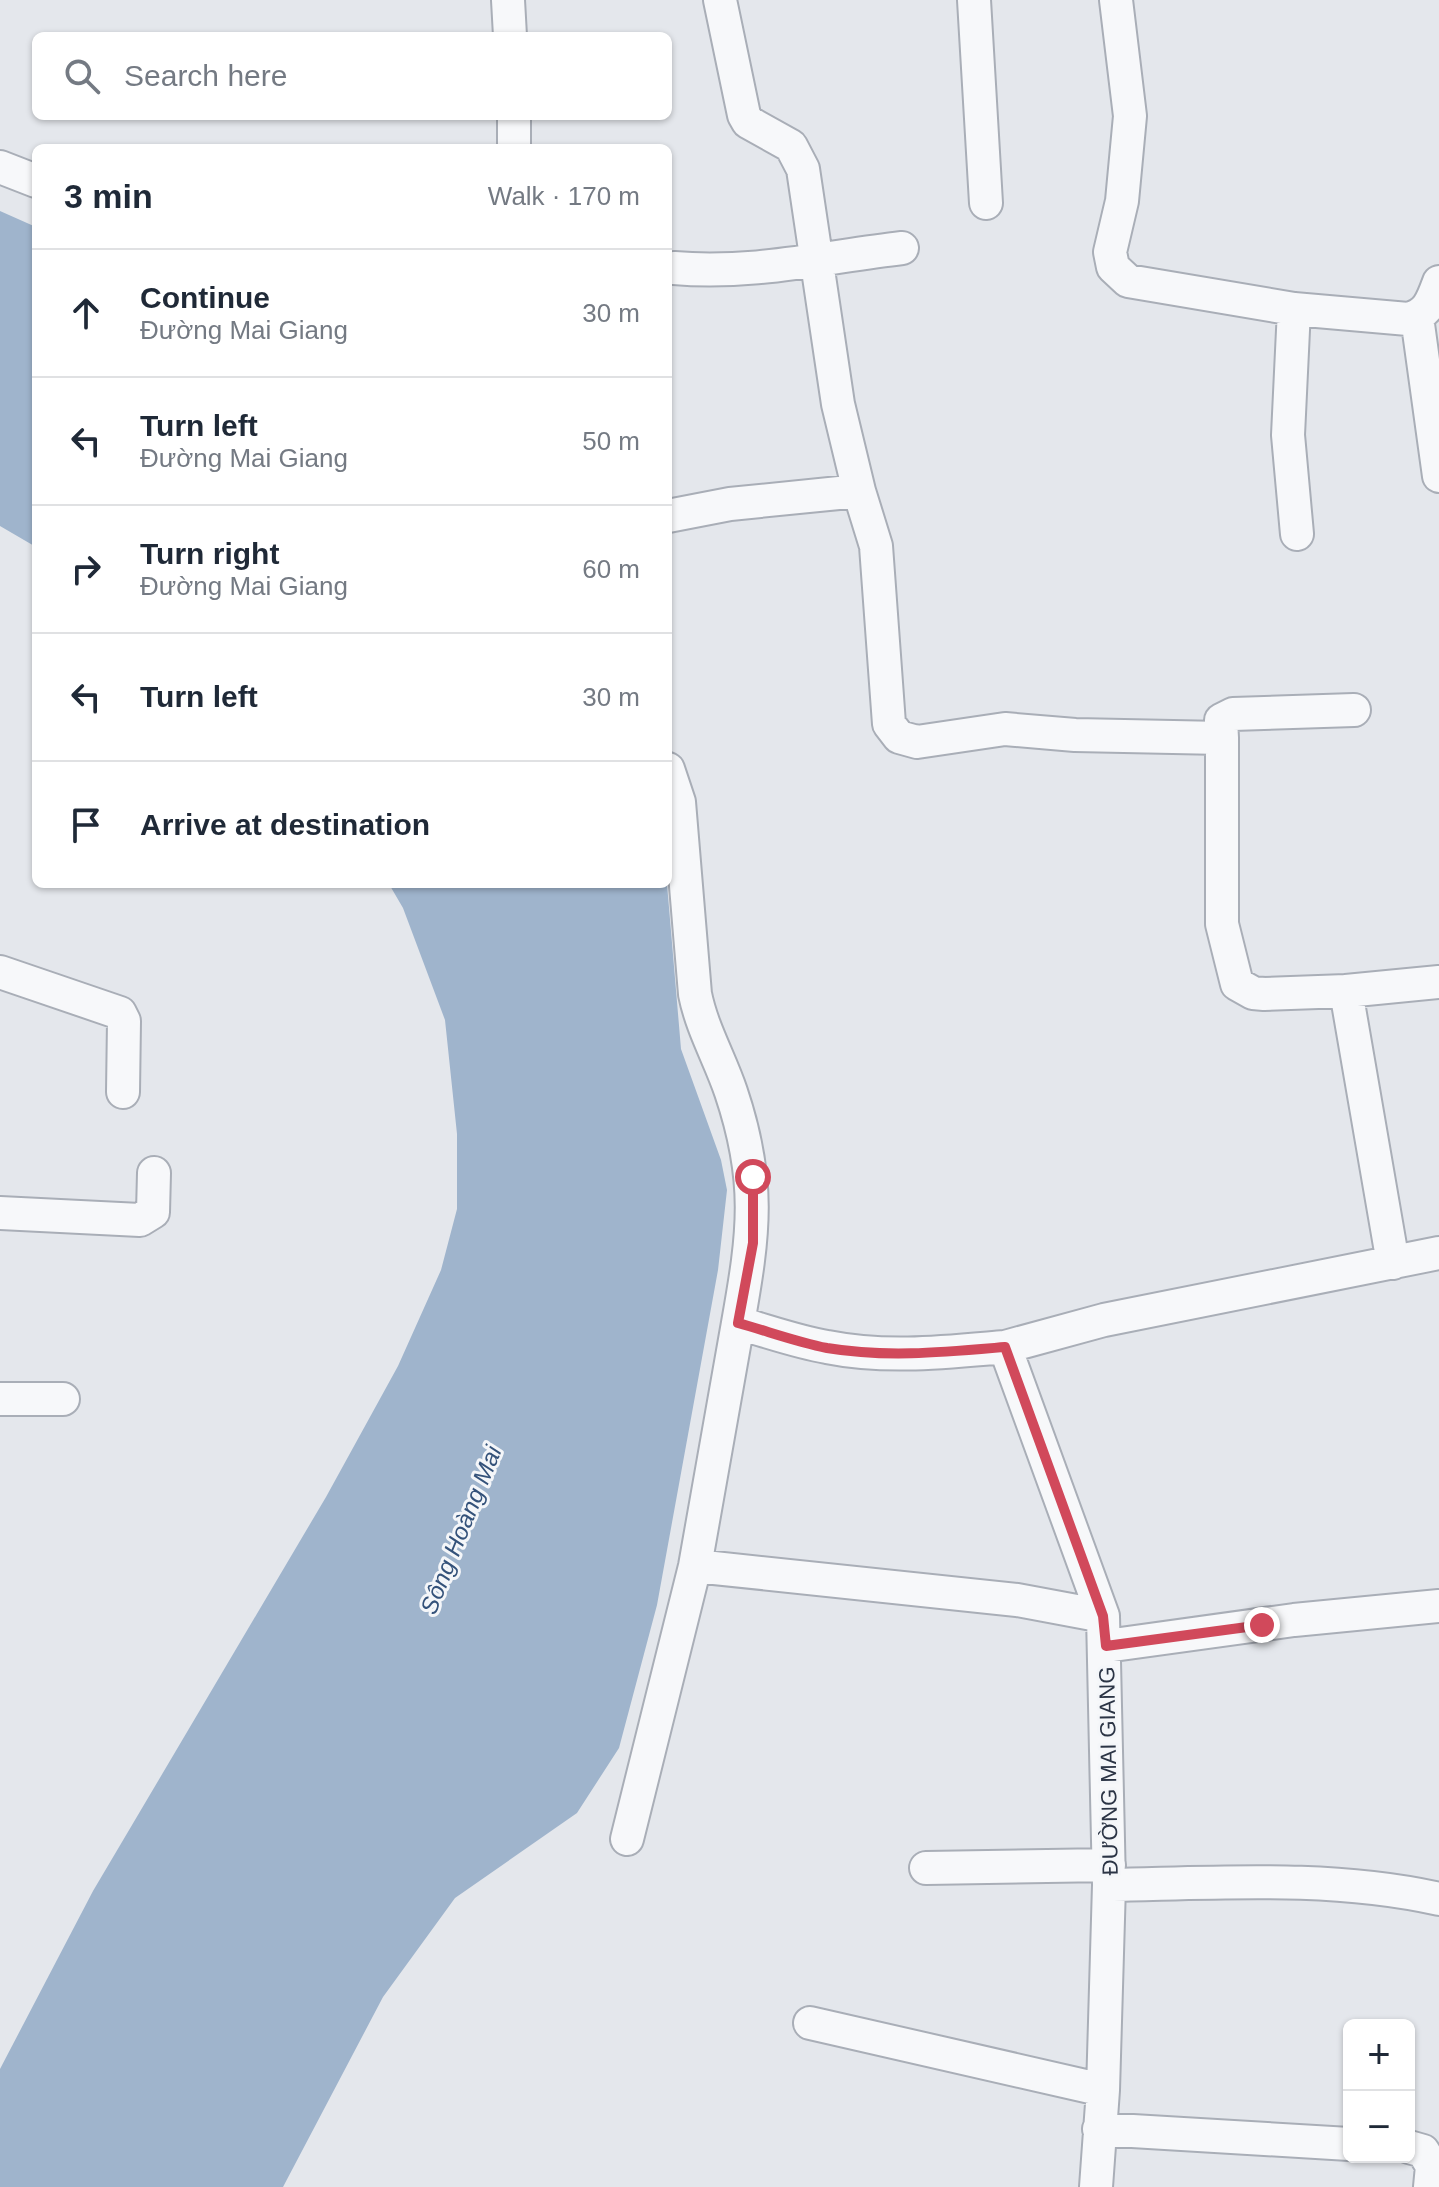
<!DOCTYPE html>
<html lang="en">
<head>
<meta charset="utf-8">
<style>
	body { margin:0; font-family:Helvetica,sans-serif; background:#f6f6f7; color:#1f2937 }
	.controls { position:absolute; right:24px; bottom:24px; display:grid; overflow:hidden; border-radius:12px; box-shadow:0 2px 6px #0004 }
	.controls button { width:72px; height:72px; display:grid; place-items:center; padding:0; border:0; border-bottom:2px solid #e0e1e3; background:#fff; color:#1f2937; font:40px sans-serif }
	.stop { position:absolute; width:24px; height:24px; margin:-18px; border:6px solid #d1495b; border-radius:50%; background:#fff }
	.stop.end { background:#d1495b; border-color:#fff; box-shadow:0 2px 8px #0008 }
	.list { margin:0; padding:0; list-style:none }
	h2 { display:flex; justify-content:space-between; align-items:center; height:104px; margin:0; padding:0 32px; font-size:34px }
	h2 small { font-size:26px; font-weight:400; color:#747a83 }
	.list li { display:grid; grid-template-columns:52px 1fr auto; gap:24px; align-items:center; box-sizing:border-box; height:128px; padding:0 32px; border-top:2px solid #e0e1e3 }
	.list b { display:block; font-size:30px; white-space:nowrap }
	.list p { margin:0; font-size:26px; white-space:nowrap; color:#747a83 }
	.list em { font-size:26px; font-style:normal; color:#747a83 }
	.icon { flex:none; width:44px; height:44px; fill:none; stroke:currentColor; stroke-width:2; stroke-linecap:round; stroke-linejoin:round }
	.map { position:relative; flex:none; width:1439px; height:2187px; overflow:hidden }
	.search { position:absolute; background:#fff; box-shadow:0 2px 6px #0004; left:32px; top:32px; width:640px; height:88px; display:flex; align-items:center; gap:20px; box-sizing:border-box; padding:0 28px; border-radius:12px; color:#747a83; font-size:30px }
	.panel { position:absolute; background:#fff; box-shadow:0 2px 6px #0004; left:32px; top:144px; width:640px; height:744px; border-radius:12px }
	.map>svg:first-child { display:block }
</style>
</head>
<body>
<div class="map">
<svg width="1439" height="2187" viewBox="0 0 1439 2187">
	<rect width="100%" height="100%" fill="#e4e7ec"/>
	<path fill="#9fb4cc" d="M 0,211 L 36,227 L 36,547 L 0,526 Z
		M 389,884 L 667,884 L 681,1049 L 721,1160 L 727,1190 L 718,1270 L 657,1605 L 619,1748 L 577,1813 L 455,1898 L 383,1997 L 283,2187 L 0,2187 L 0,2069 L 93,1891 L 326,1497 L 398,1366 L 441,1270 L 457,1209 L 457,1134 L 445,1020 L 403,908 Z"/>
	<g fill="none" stroke-linecap="round" stroke-linejoin="round">
		<g stroke="#a9aeb7" stroke-width="36">
			<path id="street" d="M 508,0 L 510,36
				M 974,0 L 986,203
				M 1116,0 L 1130,116 L 1122,201 L 1110,252 L 1113,267 L 1128,281 L 1294,309 L 1408,319 C 1428,314 1432,301 1439,282
				M 514,116 L 514,148
				M 0,167 L 36,181
				M 674,268 C 751,275 825,257 902,248
				M 1294,309 L 1288,435 L 1297,534
				M 1417,317 L 1439,476
				M 859,491 L 876,546 L 889,724 L 899,737 L 917,742 L 1005,729 L 1075,735 L 1222,738 L 1222,924 L 1237,984 L 1253,993 L 1264,994 L 1346,991 L 1393,1263
				M 668,516 L 730,504 L 859,491 L 838,404 L 803,169 L 791,146 L 748,122 L 744,115 L 720,0
				M 1222,738 L 1221,720 L 1233,714 L 1354,710
				M 668,769 L 679,802 L 695,994 C 702,1029 720,1059 731,1092 C 761,1181 754,1233 738,1323 C 767,1331 797,1342 827,1347 C 887,1359 946,1352 1005,1347 L 1103,1616 L 1109,1885 L 1103,2090 L 1096,2187
				M 0,972 L 120,1013 L 124,1021 L 123,1092
				M 1346,991 L 1439,982
				M 0,1213 L 140,1220 L 153,1212 L 154,1173
				M 1005,1347 L 1104,1320 L 1439,1253
				M 0,1399 L 63,1399
				M 695,1566 L 1017,1600 L 1103,1616
				M 1106,1646 L 1294,1620 L 1439,1606
				M 627,1839 L 695,1566 L 738,1323
				M 926,1868 L 1109,1865
				M 1109,1885 C 1219,1883 1331,1875 1439,1899
				M 810,2023 L 1103,2090
				M 1099,2129 L 1349,2144
				M 1409,2147 L 1423,2151 L 1432,2166 L 1430,2187"/>
		</g>
		<use href="#street" stroke="#f7f8fa" stroke-width="32"/>
	</g>
	<g fill="none" stroke-linecap="round" stroke-linejoin="round">
		<path stroke="#d1495b" stroke-width="10" d="M 753,1177 L 753,1243 L 738,1323 C 767,1331 797,1342 827,1348 C 887,1358 946,1352 1005,1347 L 1103,1616 L 1106,1646 L 1262,1625"/>
	</g>
	<g text-anchor="middle" stroke-width="6" stroke-linejoin="round" paint-order="stroke">
		<g font-size="22" fill="#2b3445" stroke="#f4f6f9">
			<text transform="translate(1108 1771) rotate(-91)" y="8">ĐƯỜNG MAI GIANG</text>
		</g>
		<g font-size="24" font-style="italic" fill="#34527a" stroke="#f4f6f9">
			<text transform="translate(461 1530) rotate(-68)" y="8">Sông Hoàng Mai</text>
		</g>
	</g>
</svg>
<div class="controls">
<button>+</button>
<button>−</button>
</div>
<div class="stop" style="left:753px;top:1177px"></div>
<div class="stop end" style="left:1262px;top:1625px"></div>
<div class="search"><svg class="icon" aria-label="search" viewBox="0 0 24 24"><circle cx="10" cy="10" r="6"/><path d="M15 15l6 6"/></svg>Search here</div>
<section class="panel">
<h2>3 min<small>Walk · 170 m</small></h2>
<ul class="list">
<li><svg class="icon" aria-label="ahead" viewBox="0 0 24 24"><path d="M12 20V5M6 11l6-6 6 6"/></svg><div><b>Continue</b><p>Đường Mai Giang</p></div><em>30 m</em></li>
<li><svg class="icon" aria-label="left" viewBox="0 0 24 24"><path d="M17 20v-9H6M10 6l-5 5 5 5"/></svg><div><b>Turn left</b><p>Đường Mai Giang</p></div><em>50 m</em></li>
<li><svg class="icon" aria-label="right" viewBox="0 0 24 24"><path d="M7 20v-9h11M14 6l5 5-5 5"/></svg><div><b>Turn right</b><p>Đường Mai Giang</p></div><em>60 m</em></li>
<li><svg class="icon" aria-label="left" viewBox="0 0 24 24"><path d="M17 20v-9H6M10 6l-5 5 5 5"/></svg><div><b>Turn left</b></div><em>30 m</em></li>
<li><svg class="icon" aria-label="arrive" viewBox="0 0 24 24"><path d="M6 21V4h12l-3 4 3 4H6"/></svg><div><b>Arrive at destination</b></div></li>
</ul>
</section>
</div>
</body>
</html>
